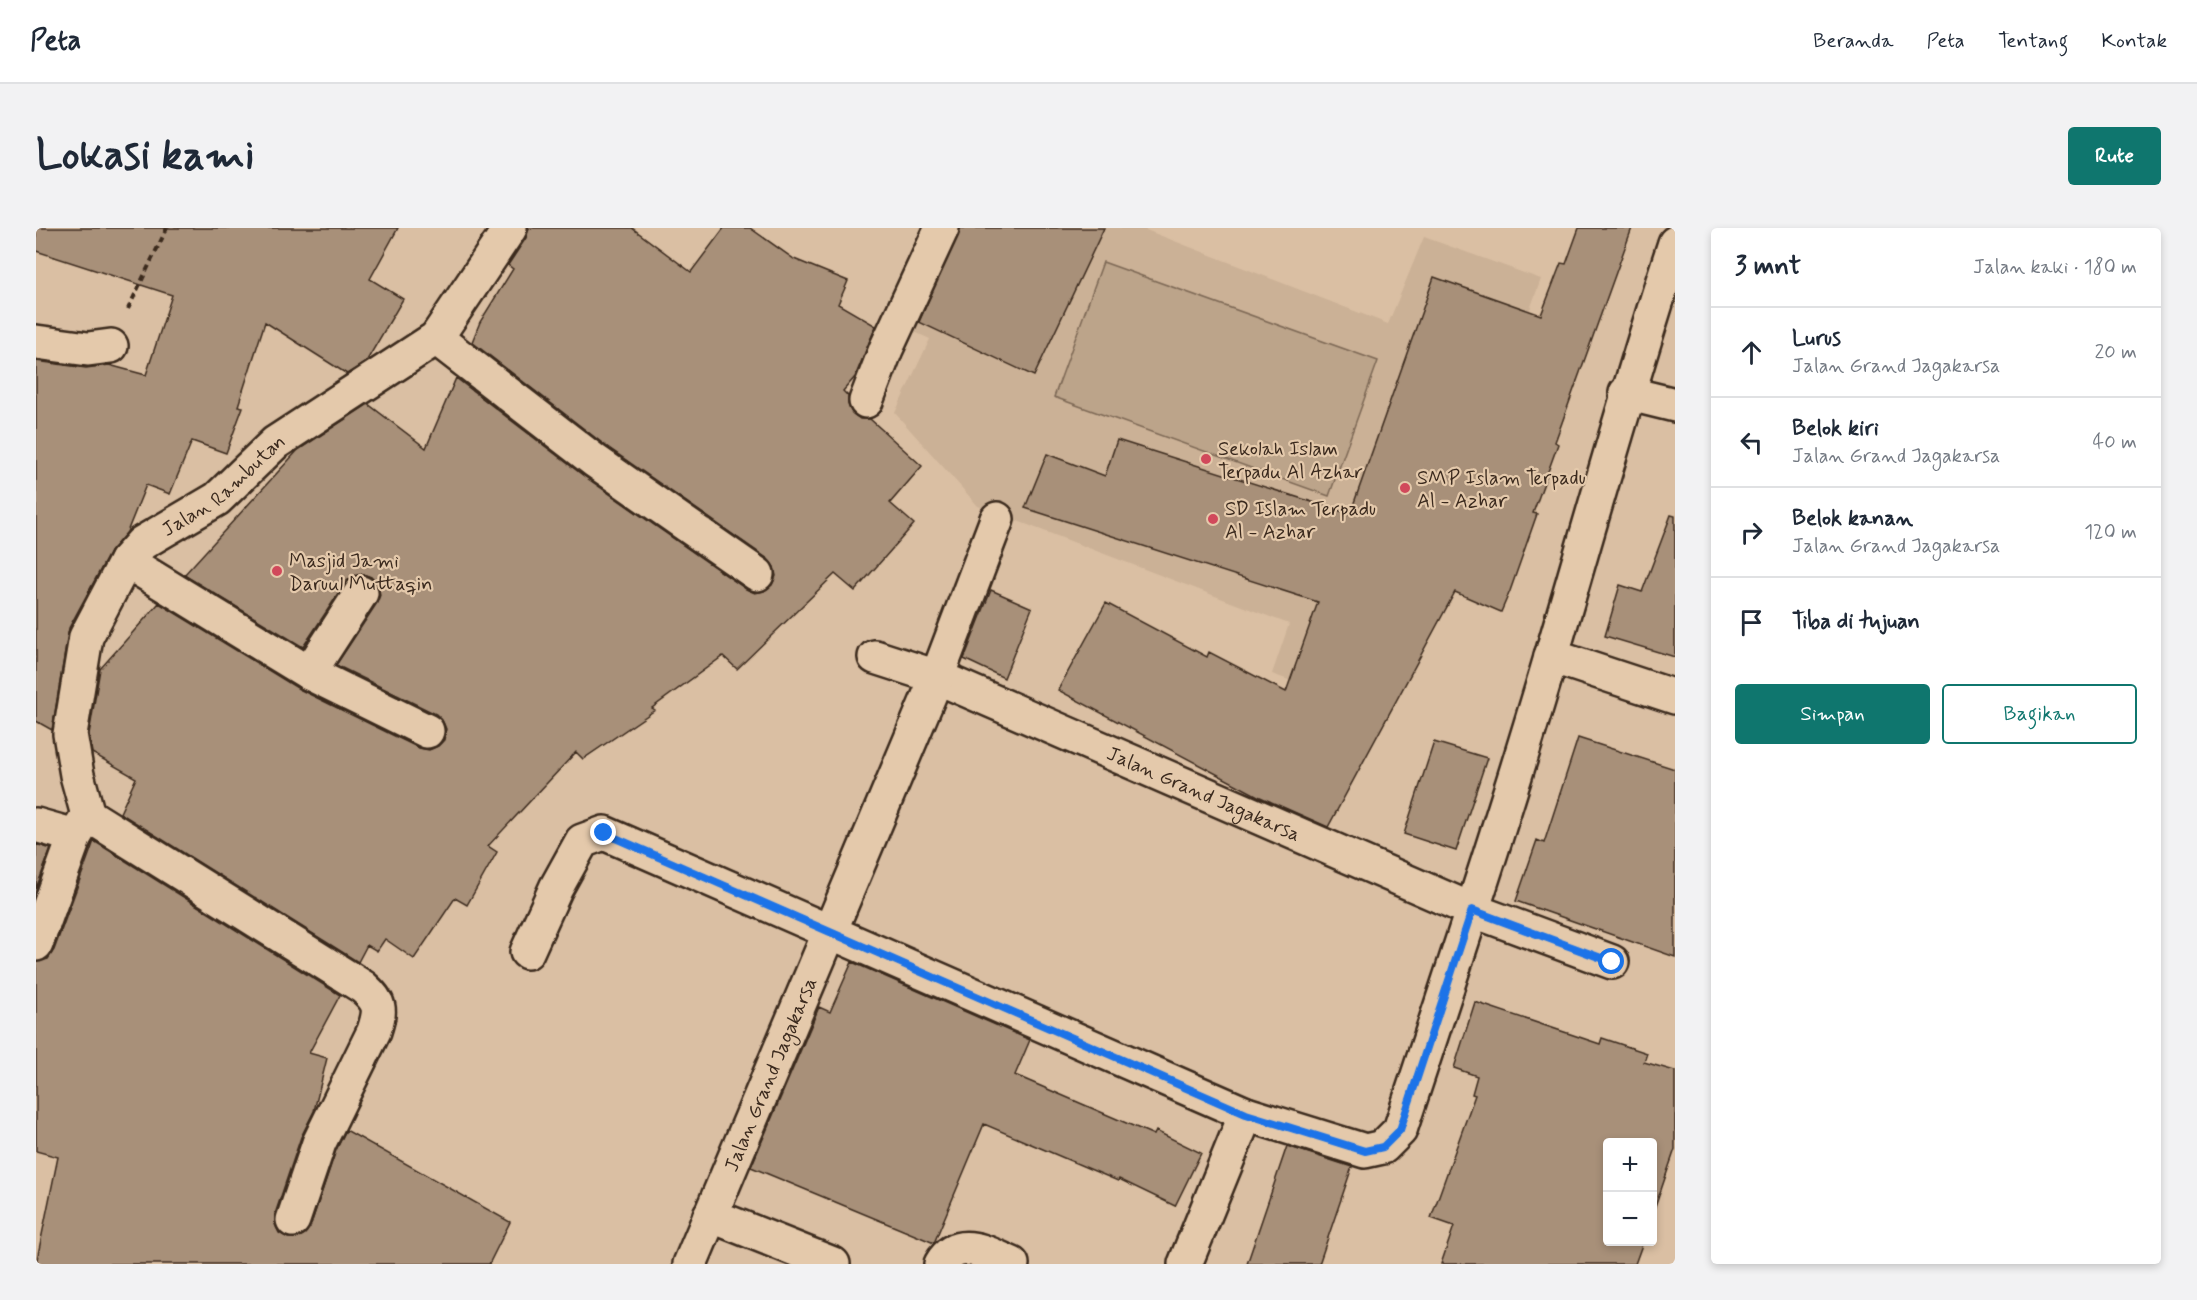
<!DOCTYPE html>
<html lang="id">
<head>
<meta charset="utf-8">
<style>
	body { margin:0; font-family:Mynerve,sans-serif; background:#f2f2f3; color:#1f2937 }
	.controls { position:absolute; right:18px; bottom:18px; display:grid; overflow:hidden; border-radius:6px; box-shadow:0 3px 9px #0003 }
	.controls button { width:54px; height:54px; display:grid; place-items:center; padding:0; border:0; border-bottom:2px solid #e0e1e3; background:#fff; color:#1f2937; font:30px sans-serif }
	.stop { position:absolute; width:18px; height:18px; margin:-14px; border:4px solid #1a73e8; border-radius:50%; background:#fff }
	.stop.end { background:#1a73e8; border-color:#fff; box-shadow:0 2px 6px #0008 }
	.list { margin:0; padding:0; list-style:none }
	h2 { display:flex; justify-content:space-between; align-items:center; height:78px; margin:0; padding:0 24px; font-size:26px }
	h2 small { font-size:20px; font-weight:400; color:#747a83 }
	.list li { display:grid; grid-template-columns:39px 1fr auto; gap:18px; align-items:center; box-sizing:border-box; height:90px; padding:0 24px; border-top:2px solid #e0e1e3 }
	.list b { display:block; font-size:22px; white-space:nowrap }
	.list p { margin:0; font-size:20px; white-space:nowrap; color:#747a83 }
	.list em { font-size:20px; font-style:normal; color:#747a83 }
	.actions { display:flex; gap:12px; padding:18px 24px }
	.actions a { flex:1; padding:14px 0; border:2px solid #0f766e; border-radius:6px; text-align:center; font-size:21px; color:#0f766e }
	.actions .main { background:#0f766e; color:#fff }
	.icon { flex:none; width:33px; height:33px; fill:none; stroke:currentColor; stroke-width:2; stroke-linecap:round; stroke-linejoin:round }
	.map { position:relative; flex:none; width:1639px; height:1036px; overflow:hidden; border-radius:6px }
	header { display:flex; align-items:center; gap:36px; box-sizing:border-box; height:84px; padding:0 30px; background:#fff; border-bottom:2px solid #e0e1e3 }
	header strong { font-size:28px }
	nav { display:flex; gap:33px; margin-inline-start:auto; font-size:21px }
	.intro { display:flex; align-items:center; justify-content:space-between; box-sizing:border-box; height:144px; padding:0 36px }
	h1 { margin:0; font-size:42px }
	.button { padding:15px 27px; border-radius:6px; background:#0f766e; color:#fff; font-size:21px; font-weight:700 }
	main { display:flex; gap:36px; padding:0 36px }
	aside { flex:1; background:#fff; border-radius:6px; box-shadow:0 3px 9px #0003 }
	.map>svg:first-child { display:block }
</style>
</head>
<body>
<header>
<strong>Peta</strong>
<nav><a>Beranda</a><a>Peta</a><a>Tentang</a><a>Kontak</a></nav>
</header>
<div class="intro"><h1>Lokasi kami</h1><a class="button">Rute</a></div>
<main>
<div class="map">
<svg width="1639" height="1036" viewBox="0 0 1639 1036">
	<rect width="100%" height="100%" fill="#dabfa3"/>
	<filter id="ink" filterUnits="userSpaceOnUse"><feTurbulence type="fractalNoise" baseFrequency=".0167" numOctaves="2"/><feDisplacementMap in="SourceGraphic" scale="12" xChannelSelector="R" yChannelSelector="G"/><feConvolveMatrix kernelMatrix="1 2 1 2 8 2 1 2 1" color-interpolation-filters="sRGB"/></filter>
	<g filter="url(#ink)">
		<path fill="#cbb196" d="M 911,0 L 1105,0 L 1352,96 L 1388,9 L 1505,51 L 1347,486 L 1236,446 L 1253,396 L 942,278 L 859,185 L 894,111 L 863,97 Z"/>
		<path fill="#bca48a" stroke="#7c6754" stroke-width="1.5" d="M 1067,34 L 1342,133 L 1293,268 L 1018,169 Z"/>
		<path fill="#a89079" stroke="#3b2a1e" stroke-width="1.5" d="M 0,0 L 362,0 L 334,51 L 367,71 L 330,134 L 311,146 L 229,94 L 202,178 L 207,179 L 190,225 L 156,213 L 134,266 L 110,257 L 91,304 L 74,324 L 33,400 L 16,502 L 0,493 L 0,133 L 50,140 L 73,137 L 110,147 L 136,67 L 0,23 Z
			M 493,0 L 596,0 L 655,44 L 688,0 L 714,0 L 758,31 L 812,53 L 802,76 L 840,98 L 819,149 L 807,163 L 812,168 L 812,176 L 816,185 L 824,191 L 834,191 L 886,238 L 854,275 L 878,296 L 819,363 L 799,346 L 701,441 L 687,428 L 616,480 L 619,482 L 547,531 L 540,524 L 452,618 L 461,624 L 431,677 L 419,670 L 378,731 L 349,711 L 341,723 L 331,717 L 322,734 L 84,585 L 100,550 L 56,525 L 53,506 L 64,441 L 123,375 L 263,461 L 383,520 L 393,522 L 402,518 L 408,512 L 410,501 L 406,492 L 400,486 L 300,437 L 341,375 L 344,367 L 342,357 L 335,349 L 327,346 L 317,348 L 310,354 L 267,419 L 148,347 L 262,222 L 332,176 L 390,220 L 420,150 L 548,248 L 710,361 L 719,365 L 728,363 L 736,357 L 740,348 L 738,339 L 732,331 L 570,218 L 436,114 L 444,94 L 477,41 L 472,37 L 490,10 Z
			M 924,0 L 1068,0 L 998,148 L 883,94 Z
			M 1543,0 L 1596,0 L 1519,214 L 1522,216 L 1497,285 L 1501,286 L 1474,363 L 1465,384 L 1419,364 L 1292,599 L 1222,568 L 1022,462 L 1070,375 L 1171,429 L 1173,424 L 1250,464 L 1282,374 L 989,280 L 1011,226 L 1069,248 L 1081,212 L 1314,286 L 1398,49 L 1505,87 L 1525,35 L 1530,36 Z
			M 1635,287 L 1639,288 L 1639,429 L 1569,408 L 1584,357 L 1606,364 Z
			M 955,362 L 996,380 L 968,450 L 928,431 Z
			M 1542,510 L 1639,541 L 1639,729 L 1480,673 L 1501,612 L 1508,615 Z
			M 1398,514 L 1451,530 L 1420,623 L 1368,606 Z
			M 58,613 L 304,767 L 273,825 L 291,830 L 278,883 L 265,909 L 239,986 L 239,996 L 243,1005 L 252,1010 L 260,1010 L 269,1006 L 274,999 L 300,922 L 310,902 L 474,994 L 453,1036 L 0,1036 L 22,929 L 0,923 L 0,734 L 12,731 L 18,722 Z
			M 0,616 L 15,621 L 0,661 Z
			M 816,734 L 994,812 L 979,847 L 1118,907 L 1120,903 L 1165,925 L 1139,978 L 1083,951 L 1082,953 L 948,896 L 898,1015 L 715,939 L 783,779 L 794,784 Z
			M 1439,774 L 1564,816 L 1566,810 L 1611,825 L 1608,834 L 1639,843 L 1639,921 L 1617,985 L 1617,915 L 1572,915 L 1572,1014 L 1607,1014 L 1599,1036 L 1405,1036 L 1418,998 L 1395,990 L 1439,867 L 1436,866 L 1441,848 L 1418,840 Z
			M 1251,918 L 1316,939 L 1283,1036 L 1211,1036 Z"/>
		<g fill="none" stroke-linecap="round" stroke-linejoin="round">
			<g stroke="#3b2a1e" stroke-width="38">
				<g id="minor">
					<path d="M 400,110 L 559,233 L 721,346"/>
					<path d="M 0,114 L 52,121 L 75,118"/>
					<path d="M 1590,165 L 1639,177"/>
					<path d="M 830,173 L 850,121 L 906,0"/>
					<path id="s1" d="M 961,291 L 901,449 L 1436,682 L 1576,734"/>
					<path d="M 90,333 L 273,445 L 391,503"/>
					<path d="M 1515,428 L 1639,469"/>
					<path d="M 273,445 L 325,365"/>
					<path id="s2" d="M 52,587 L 41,547 L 34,506 L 50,409 L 90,333 L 106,315 L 181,271 L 239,215 L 400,110 L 474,0"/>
					<path d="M 52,587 L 327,759 C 345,775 345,781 338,803 L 283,915 L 257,992"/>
					<path d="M 0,597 L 39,608"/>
					<path d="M 0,716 L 39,608 L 52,587"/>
					<path d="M 491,724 L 520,660 L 546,613 L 568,605 L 1210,886 L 1329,923 L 1347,919 L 1364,902 C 1416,744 1469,586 1516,426 C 1556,289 1595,151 1639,15"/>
					<path d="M 674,987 L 797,1036"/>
					<path id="s3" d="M 654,1036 L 901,449 L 839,429"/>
					<path d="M 905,1036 C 922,1007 953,1026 976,1036"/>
					<path d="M 1149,1036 L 1210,886"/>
				</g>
			</g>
			<path stroke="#3b2a1e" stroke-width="4" stroke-dasharray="6 4.5" stroke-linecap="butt" d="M 92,81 L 131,0"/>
			<use href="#minor" stroke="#e4c9ab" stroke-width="33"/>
		</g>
	</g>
	<g fill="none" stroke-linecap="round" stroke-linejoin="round" filter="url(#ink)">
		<path stroke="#1a73e8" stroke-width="8" d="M 568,605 L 1210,886 L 1329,923 L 1347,919 L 1364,902 L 1436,682 L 1576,734"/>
	</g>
	<g fill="#d1495b" stroke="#e4c9ab" stroke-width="2">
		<circle cx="1170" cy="231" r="6"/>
		<circle cx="1369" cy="260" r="6"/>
		<circle cx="1177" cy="291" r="6"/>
		<circle cx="241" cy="343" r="6"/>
	</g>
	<g text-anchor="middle" stroke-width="4.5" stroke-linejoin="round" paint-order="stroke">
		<g font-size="20" fill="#3b2a1e" stroke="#e4c9ab" text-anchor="start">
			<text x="1182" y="227">Sekolah Islam<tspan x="1182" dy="23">Terpadu Al Azhar</tspan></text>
			<text x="1381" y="256">SMP Islam Terpadu<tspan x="1381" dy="23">Al - Azhar</tspan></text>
			<text x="1189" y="287">SD Islam Terpadu<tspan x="1189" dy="23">Al - Azhar</tspan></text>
			<text x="253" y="339">Masjid Jami<tspan x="253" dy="23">Daruul Muttaqin</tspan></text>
		</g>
		<g font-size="20" fill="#3b2a1e" stroke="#e4c9ab">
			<text dy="7" stroke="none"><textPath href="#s2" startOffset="392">Jalan Rambutan</textPath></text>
			<text dy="7" stroke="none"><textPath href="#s1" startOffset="460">Jalan Grand Jagakarsa</textPath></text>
			<text dy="7" stroke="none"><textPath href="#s3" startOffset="206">Jalan Grand Jagakarsa</textPath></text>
		</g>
	</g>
</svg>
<div class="controls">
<button>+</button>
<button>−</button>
</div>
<div class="stop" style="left:1576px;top:734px"></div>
<div class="stop end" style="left:568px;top:605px"></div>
</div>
<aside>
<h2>3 mnt<small>Jalan kaki · 180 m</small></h2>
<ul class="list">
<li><svg class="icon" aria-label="ahead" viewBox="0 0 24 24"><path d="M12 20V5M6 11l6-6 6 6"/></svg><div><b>Lurus</b><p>Jalan Grand Jagakarsa</p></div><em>20 m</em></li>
<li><svg class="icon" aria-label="left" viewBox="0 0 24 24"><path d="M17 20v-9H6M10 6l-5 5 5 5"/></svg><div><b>Belok kiri</b><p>Jalan Grand Jagakarsa</p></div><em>40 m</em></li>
<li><svg class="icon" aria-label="right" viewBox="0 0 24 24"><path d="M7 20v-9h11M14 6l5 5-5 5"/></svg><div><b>Belok kanan</b><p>Jalan Grand Jagakarsa</p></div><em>120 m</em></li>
<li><svg class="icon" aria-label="arrive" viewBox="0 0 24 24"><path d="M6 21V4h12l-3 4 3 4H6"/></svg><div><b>Tiba di tujuan</b></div></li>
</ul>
<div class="actions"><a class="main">Simpan</a><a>Bagikan</a></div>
</aside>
</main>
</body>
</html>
